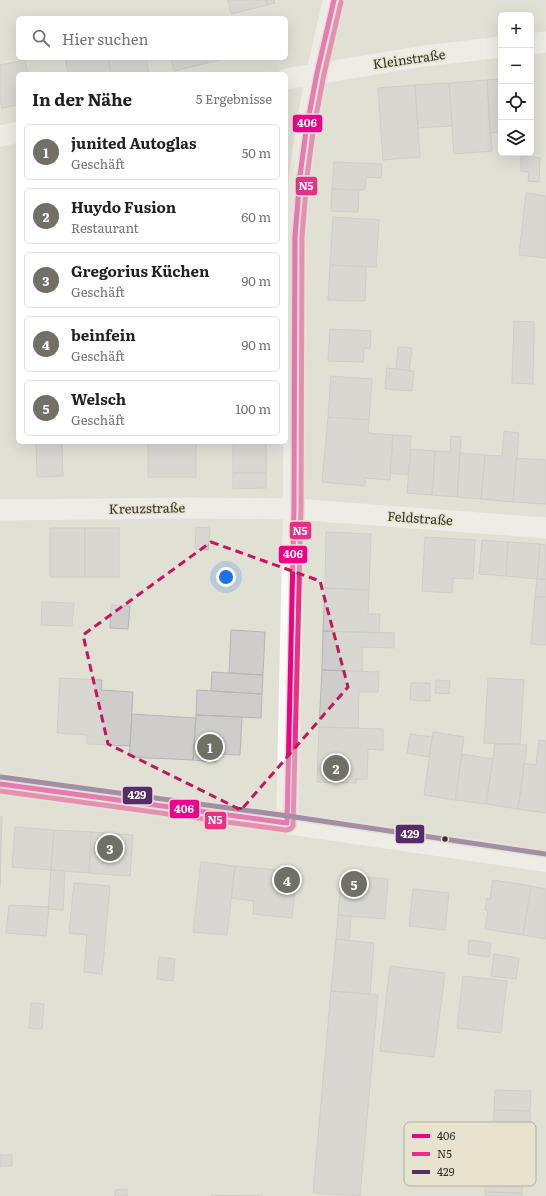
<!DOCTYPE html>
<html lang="de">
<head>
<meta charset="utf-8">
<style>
	body { margin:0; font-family:Literata,serif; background:#f6f6f6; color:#202124 }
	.controls { position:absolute; right:12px; top:12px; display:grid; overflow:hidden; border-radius:6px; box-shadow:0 4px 16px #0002 }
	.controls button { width:36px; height:36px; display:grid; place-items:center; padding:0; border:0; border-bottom:1px solid #e0e0e0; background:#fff; color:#202124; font:20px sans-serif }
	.you { position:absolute; left:226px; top:577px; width:14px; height:14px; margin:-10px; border:3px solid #fff; border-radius:50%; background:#1a73e8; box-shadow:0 0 0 6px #1a73e833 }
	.badge { display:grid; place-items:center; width:26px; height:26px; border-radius:50%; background:#716f66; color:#fff; font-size:13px; font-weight:700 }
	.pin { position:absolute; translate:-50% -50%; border:2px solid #fff; box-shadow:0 1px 4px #0006 }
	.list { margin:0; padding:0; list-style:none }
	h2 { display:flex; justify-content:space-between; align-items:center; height:52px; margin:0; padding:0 16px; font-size:17px }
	h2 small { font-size:13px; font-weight:400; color:#757577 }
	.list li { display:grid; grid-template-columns:26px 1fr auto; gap:12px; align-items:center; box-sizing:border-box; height:56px; margin:0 8px 8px; padding:0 8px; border:1px solid #e0e0e0; border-radius:6px }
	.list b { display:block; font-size:15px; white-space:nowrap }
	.list p { margin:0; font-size:13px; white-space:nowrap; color:#757577 }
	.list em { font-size:13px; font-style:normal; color:#757577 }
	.icon { flex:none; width:22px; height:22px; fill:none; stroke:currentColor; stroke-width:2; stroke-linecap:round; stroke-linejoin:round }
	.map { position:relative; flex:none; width:546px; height:1196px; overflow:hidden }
	.search { position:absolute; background:#fff; box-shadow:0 4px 16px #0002; left:16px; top:16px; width:272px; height:44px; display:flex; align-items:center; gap:10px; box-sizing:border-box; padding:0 14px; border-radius:6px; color:#757577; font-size:15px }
	.panel { position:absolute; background:#fff; box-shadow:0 4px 16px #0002; left:16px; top:72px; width:272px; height:372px; border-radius:6px }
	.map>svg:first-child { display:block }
</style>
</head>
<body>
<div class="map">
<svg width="546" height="1196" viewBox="0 0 546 1196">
	<rect width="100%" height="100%" fill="#e1e0d5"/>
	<path fill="#cecdcc" stroke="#b6b5b3" d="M 228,0 L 266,0 L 267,5 L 231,14 Z
		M 266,0 L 274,0 L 275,3 L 267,5 Z
		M 65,58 L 108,58 L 111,74 L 68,74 Z
		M 108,58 L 146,58 L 149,74 L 111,74 Z
		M 171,58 L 206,58 L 207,63 L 174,71 Z
		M 206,58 L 229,58 L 207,63 Z
		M 25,60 L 28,74 L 18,74 L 18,105 L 2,108 L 0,99 L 0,65 Z
		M 501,79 L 501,132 L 490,133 L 487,80 Z
		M 487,80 L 492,151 L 454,154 L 449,83 Z
		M 449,83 L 452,126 L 418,128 L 415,85 Z
		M 415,85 L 420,157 L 383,160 L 378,88 Z
		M 521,156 L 540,158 L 539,182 L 528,181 L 529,172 L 521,171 Z
		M 334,162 L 382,164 L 381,178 L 366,177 L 365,190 L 332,189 Z
		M 332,189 L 359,190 L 358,212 L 331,211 Z
		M 526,193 L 546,196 L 546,258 L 519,255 Z
		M 333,217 L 379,220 L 376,267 L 330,265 Z
		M 330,265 L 366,267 L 365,301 L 328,300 Z
		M 514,321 L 534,322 L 533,384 L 512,383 Z
		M 330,329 L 371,331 L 370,349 L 364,348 L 363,362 L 328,361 Z
		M 398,347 L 412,348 L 409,371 L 396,369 Z
		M 387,368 L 414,371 L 412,391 L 385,389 Z
		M 331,376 L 372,379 L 369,420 L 328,417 Z
		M 328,417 L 369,420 L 368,433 L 393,435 L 390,480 L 365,478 L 365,486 L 322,482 Z
		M 504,431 L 519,433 L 513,502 L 481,499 L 485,455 L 502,456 Z
		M 393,435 L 411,436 L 408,475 L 390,473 Z
		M 451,436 L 461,437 L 457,497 L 432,495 L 435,451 L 450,452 Z
		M 36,442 L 62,442 L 63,476 L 37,477 Z
		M 148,442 L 196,442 L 196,477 L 148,477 Z
		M 233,442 L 266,442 L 266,473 L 233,473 Z
		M 411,449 L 435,451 L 432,495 L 407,493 Z
		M 460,453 L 485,455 L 481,499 L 457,497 Z
		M 516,458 L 546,460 L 546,504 L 513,502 Z
		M 233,473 L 266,473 L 266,488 L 233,489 Z
		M 196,527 L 210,528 L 208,550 L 195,549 Z
		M 50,528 L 85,528 L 85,577 L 50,577 Z
		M 85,528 L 119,528 L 119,577 L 85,577 Z
		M 326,532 L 371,534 L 369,590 L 325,588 Z
		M 425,537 L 475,540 L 473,579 L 453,578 L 452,593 L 422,591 Z
		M 482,540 L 508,542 L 506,576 L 479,574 Z
		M 508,542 L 540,544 L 537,579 L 506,576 Z
		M 540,544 L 546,545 L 546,579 L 537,579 Z
		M 537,579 L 546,579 L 546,597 L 535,597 Z
		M 325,588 L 369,590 L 368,614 L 380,614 L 379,633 L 323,631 Z
		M 535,597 L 546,597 L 546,645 L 531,644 Z
		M 42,602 L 74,603 L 72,626 L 41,625 Z
		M 111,605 L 130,606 L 128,629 L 110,628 Z
		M 231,630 L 265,632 L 263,675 L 229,673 Z
		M 323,631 L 394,633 L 394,648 L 362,647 L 362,671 L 322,670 Z
		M 322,670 L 379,672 L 378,692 L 359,692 L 358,728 L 319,727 Z
		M 212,672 L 263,675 L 262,694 L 211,691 Z
		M 60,678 L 102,680 L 101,690 L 133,692 L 130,746 L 87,744 L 87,735 L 57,733 Z
		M 488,678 L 524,680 L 520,744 L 484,743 Z
		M 436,680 L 450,681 L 449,694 L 435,693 Z
		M 411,683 L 430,683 L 430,701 L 410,700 Z
		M 197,690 L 262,694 L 261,718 L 196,715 Z
		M 132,714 L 196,718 L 193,760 L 129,757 Z
		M 196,715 L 242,717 L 240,755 L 216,754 L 216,762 L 193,760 Z
		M 319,727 L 383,729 L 383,750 L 368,749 L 367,779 L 356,779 L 356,783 L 317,782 Z
		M 433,732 L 464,737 L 455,800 L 424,795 Z
		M 410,734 L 432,737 L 429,757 L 407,753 Z
		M 539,740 L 546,741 L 546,813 L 518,809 L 524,763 L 536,765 Z
		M 495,744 L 527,745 L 518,809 L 486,804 Z
		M 462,754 L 493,759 L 486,804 L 455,800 Z
		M 0,817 L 2,817 L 0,887 Z
		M 15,827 L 54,830 L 51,870 L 12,867 Z
		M 54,830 L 91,832 L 89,873 L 51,870 Z
		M 91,832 L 133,835 L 130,876 L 89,873 Z
		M 201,862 L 235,866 L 227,935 L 193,932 Z
		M 235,866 L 297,872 L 292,918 L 253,914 L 254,901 L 231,898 Z
		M 51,870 L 65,871 L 63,910 L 48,909 Z
		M 341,875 L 388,879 L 385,919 L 338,915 Z
		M 493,880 L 531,886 L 523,935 L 485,929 L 488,911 L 485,910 L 487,898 L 490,899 Z
		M 74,883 L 110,886 L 102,974 L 84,972 L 87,935 L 69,933 Z
		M 531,886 L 546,889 L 546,939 L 523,935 Z
		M 413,889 L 449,893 L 445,930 L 409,926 Z
		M 9,905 L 49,907 L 46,936 L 6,933 Z
		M 338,915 L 351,916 L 349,941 L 336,939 Z
		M 336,939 L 374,943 L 370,994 L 331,991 Z
		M 469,940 L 491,943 L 489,957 L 468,954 Z
		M 494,954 L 519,958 L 516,979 L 491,976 Z
		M 159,957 L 175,959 L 173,981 L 157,979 Z
		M 390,966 L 445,973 L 434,1057 L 380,1051 Z
		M 463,976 L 507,981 L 501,1033 L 457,1028 Z
		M 331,991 L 378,995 L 360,1196 L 313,1193 Z
		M 31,1003 L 44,1004 L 42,1029 L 29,1028 Z
		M 495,1090 L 531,1091 L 530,1111 L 494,1110 Z
		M 494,1110 L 530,1111 L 530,1131 L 493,1130 Z
		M 0,1155 L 12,1155 L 12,1166 L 0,1166 Z
		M 486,1171 L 522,1172 L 522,1193 L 485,1192 Z
		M 127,1189 L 127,1196 L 115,1196 L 115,1190 Z
		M 485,1192 L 522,1193 L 522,1196 L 485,1196 Z
		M 211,1195 L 263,1196 L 211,1196 Z"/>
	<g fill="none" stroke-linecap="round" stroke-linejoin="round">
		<path stroke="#fafaf9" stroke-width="21" d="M 531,44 L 546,42
			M 286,79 L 417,57 L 501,47
			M 0,136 L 18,132
			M 0,510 L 188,508 L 294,509 L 546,528"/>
		<path stroke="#fafaf9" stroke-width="22" d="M 0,784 L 287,823 L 546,861
			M 287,823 L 294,509 L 295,237 L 300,176 L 306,131 L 317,73 L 334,0"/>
		<g stroke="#e7e3cf" stroke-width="8">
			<path id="bus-1" d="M 0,784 L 287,823 L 294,509 L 295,237 L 300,176 L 306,131 L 317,73 L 334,0"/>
		</g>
		<g stroke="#e7e3cf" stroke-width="8">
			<path id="bus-2" d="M 0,791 L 286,830 L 290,829 L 293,826 L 301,509 L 302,237 L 307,177 L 313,132 L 324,74 L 341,2"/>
		</g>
		<g stroke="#e7e3cf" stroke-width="8">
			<path id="bus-3" d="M 1,777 L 288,816 L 546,854"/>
		</g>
		<use href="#bus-1" stroke="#ec008c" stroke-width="5"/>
		<use href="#bus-2" stroke="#e8308a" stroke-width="5"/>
		<use href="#bus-3" stroke="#562b6c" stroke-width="5"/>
	</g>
	<path d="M0 0H546V1196H0ZM 211,542 L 320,581 L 348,687 L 241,810 L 108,744 L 83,635 Z" fill="#e1e0d5" fill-opacity=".55" fill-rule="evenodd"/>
	<path fill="none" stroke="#c2185b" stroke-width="3" stroke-dasharray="8 5" stroke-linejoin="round" d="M 211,542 L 320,581 L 348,687 L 241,810 L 108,744 L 83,635 Z"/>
	<circle fill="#34322b" stroke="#e7e3cf" stroke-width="1.5" cx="445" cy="839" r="3.5"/>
	<g text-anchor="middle" stroke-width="3" stroke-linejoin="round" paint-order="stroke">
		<g font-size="13" fill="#34322b" stroke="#e7e3cf">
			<text transform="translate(409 59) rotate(-8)" y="5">Kleinstraße</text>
			<text transform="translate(147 508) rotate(-1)" y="5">Kreuzstraße</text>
			<text transform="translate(420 518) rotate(4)" y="5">Feldstraße</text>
		</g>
	</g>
	<rect x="404" y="1122" width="132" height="64" rx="6" fill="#e7e3cf" stroke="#b1ae9e" stroke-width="1"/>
	<rect x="412" y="1134" width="18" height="4" fill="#ec008c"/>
	<rect x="412" y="1152" width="18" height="4" fill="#e8308a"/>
	<rect x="412" y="1170" width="18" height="4" fill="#562b6c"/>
	<g font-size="11" fill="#34322b">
		<text x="437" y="1140">406</text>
		<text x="437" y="1158">N5</text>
		<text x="437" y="1176">429</text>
	</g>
	<g stroke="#e7e3cf" stroke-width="1.5">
		<rect x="292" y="114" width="31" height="19" rx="4" fill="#ec008c"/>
		<rect x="295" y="176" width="23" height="20" rx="4" fill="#e8308a"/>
		<rect x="289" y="521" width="23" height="19" rx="4" fill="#e8308a"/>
		<rect x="278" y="545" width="30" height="19" rx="4" fill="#ec008c"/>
		<rect x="122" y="786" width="31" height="19" rx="4" fill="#562b6c"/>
		<rect x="169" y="799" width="31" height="20" rx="4" fill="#ec008c"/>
		<rect x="204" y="811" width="23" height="19" rx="4" fill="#e8308a"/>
		<rect x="395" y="824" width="30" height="20" rx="4" fill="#562b6c"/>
	</g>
	<g font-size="11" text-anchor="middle" font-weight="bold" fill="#fff">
		<text x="307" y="127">406</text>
		<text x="306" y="190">N5</text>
		<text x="300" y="535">N5</text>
		<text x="293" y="558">406</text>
		<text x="137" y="799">429</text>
		<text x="184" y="813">406</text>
		<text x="215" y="824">N5</text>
		<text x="410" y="838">429</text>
	</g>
</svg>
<div class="controls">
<button>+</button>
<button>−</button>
<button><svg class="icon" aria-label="locate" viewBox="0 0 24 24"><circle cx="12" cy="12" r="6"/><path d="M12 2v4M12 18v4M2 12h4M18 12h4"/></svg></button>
<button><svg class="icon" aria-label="layers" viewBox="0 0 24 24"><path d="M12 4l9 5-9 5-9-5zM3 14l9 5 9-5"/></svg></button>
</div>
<div class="you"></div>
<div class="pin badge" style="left:210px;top:747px">1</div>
<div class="pin badge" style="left:336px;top:768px">2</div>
<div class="pin badge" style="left:110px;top:848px">3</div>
<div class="pin badge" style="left:287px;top:880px">4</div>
<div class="pin badge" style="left:354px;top:884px">5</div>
<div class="search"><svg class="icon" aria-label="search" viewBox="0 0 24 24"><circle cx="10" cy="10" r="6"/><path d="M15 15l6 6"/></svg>Hier suchen</div>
<section class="panel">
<h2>In der Nähe<small>5 Ergebnisse</small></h2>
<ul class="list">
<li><span class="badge">1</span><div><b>junited Autoglas</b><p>Geschäft</p></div><em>50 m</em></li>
<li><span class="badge">2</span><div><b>Huydo Fusion</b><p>Restaurant</p></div><em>60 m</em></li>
<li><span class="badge">3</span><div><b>Gregorius Küchen</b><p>Geschäft</p></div><em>90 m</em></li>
<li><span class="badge">4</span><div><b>beinfein</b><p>Geschäft</p></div><em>90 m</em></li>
<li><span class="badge">5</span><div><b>Welsch</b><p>Geschäft</p></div><em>100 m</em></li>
</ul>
</section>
</div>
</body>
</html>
